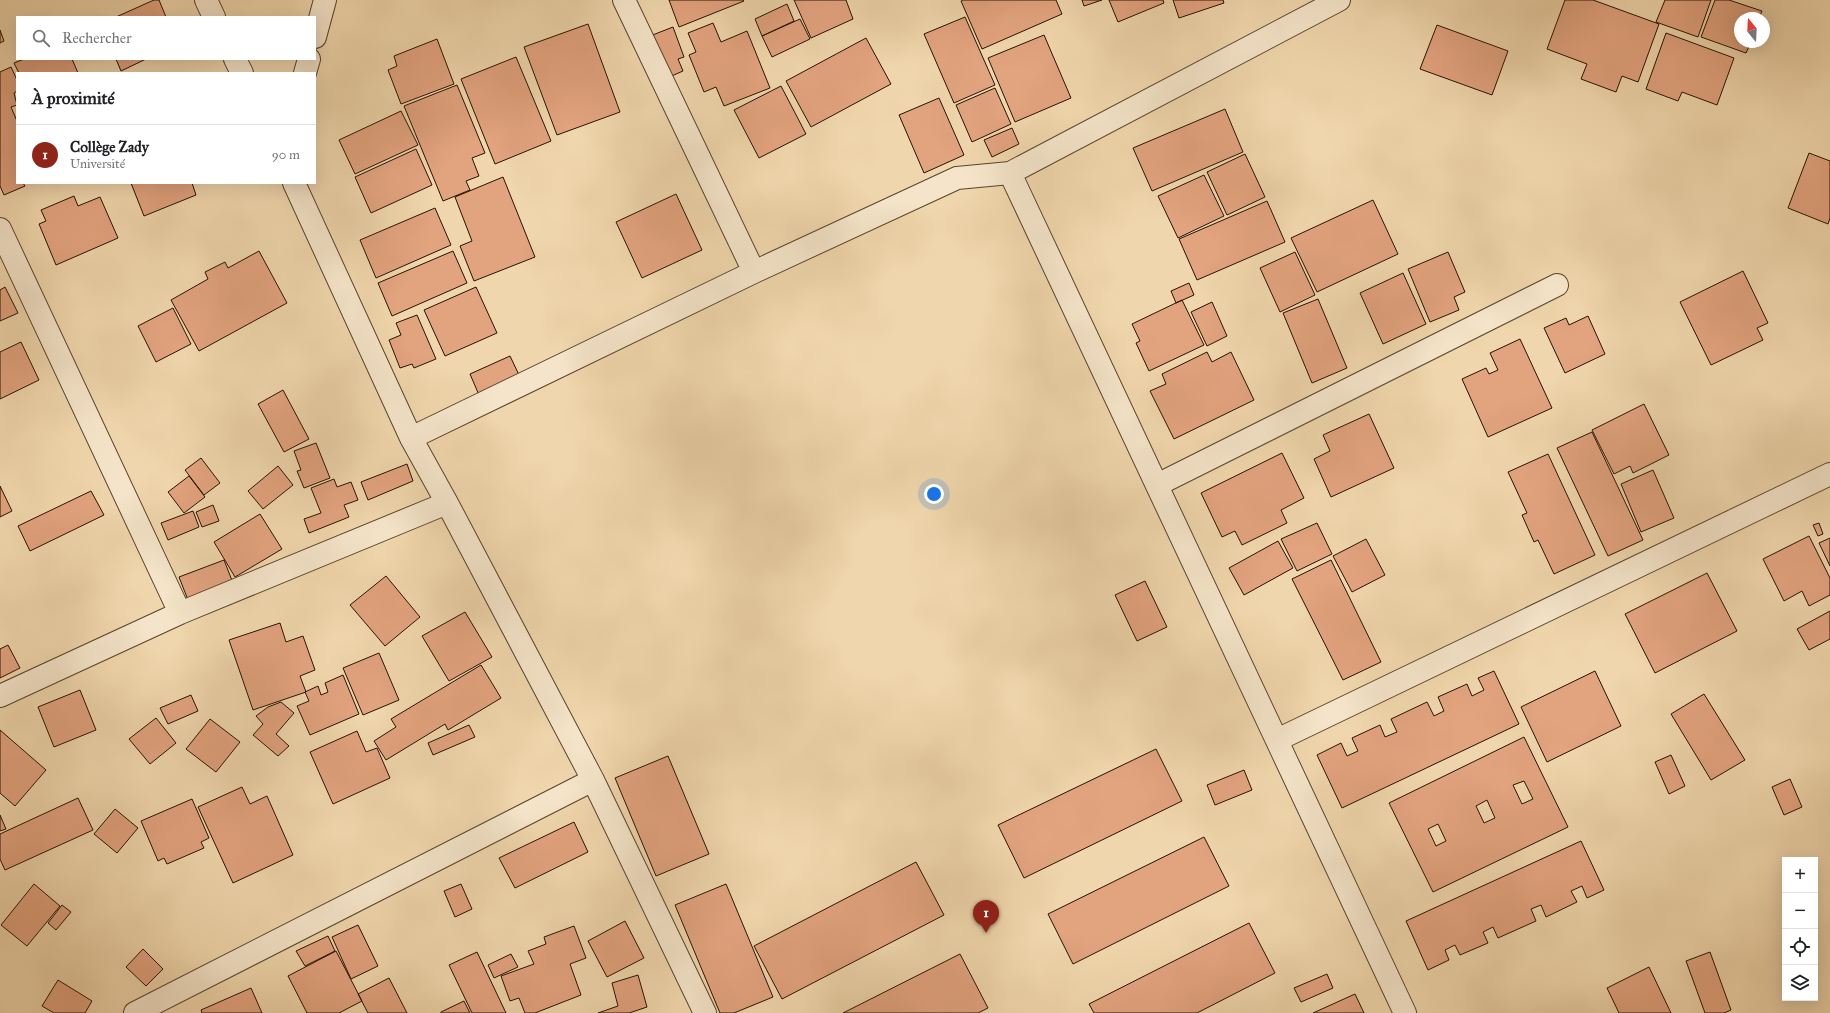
<!DOCTYPE html>
<html lang="fr">
<head>
<meta charset="utf-8">
<style>
	body { margin:0; font-family:"IM FELL Great Primer",serif; background:#f6f6f6; color:#202124 }
	.controls { position:absolute; right:12px; bottom:12px; display:grid; overflow:hidden; border-radius:0px; box-shadow:0 4px 16px #0002 }
	.controls button { width:36px; height:36px; display:grid; place-items:center; padding:0; border:0; border-bottom:1px solid #e0e0e0; background:#fff; color:#202124; font:20px sans-serif }
	.compass { position:absolute; left:1734px; top:12px; width:36px; height:36px; border-radius:50%; background:#fff; box-shadow:0 4px 16px #0002; rotate:342deg }
	.you { position:absolute; left:934px; top:494px; width:14px; height:14px; margin:-10px; border:3px solid #fff; border-radius:50%; background:#1a73e8; box-shadow:0 0 0 6px #1a73e833 }
	.badge { display:grid; place-items:center; width:26px; height:26px; border-radius:50%; background:#8f2418; color:#fff; font-size:13px; font-weight:700 }
	.pin { position:absolute; translate:-50% -33px; filter:drop-shadow(0 1px 2px #0008) }
	.pin::after { content:''; position:absolute; top:21px; width:14px; height:12px; background:inherit; clip-path:polygon(0 0,100% 0,50% 100%) }
	.list { margin:0; padding:0; list-style:none }
	h2 { display:flex; justify-content:space-between; align-items:center; height:52px; margin:0; padding:0 16px; font-size:17px }
	h2 small { font-size:13px; font-weight:400; color:#757577 }
	.list li { display:grid; grid-template-columns:26px 1fr auto; gap:12px; align-items:center; box-sizing:border-box; height:60px; padding:0 16px; border-top:1px solid #e0e0e0 }
	.list b { display:block; font-size:15px; white-space:nowrap }
	.list p { margin:0; font-size:13px; white-space:nowrap; color:#757577 }
	.list em { font-size:13px; font-style:normal; color:#757577 }
	.icon { flex:none; width:22px; height:22px; fill:none; stroke:currentColor; stroke-width:2; stroke-linecap:round; stroke-linejoin:round }
	.map { position:relative; flex:none; width:1830px; height:1013px; overflow:hidden }
	.search { position:absolute; background:#fff; box-shadow:0 4px 16px #0002; left:16px; top:16px; width:300px; height:44px; display:flex; align-items:center; gap:10px; box-sizing:border-box; padding:0 14px; border-radius:0px; color:#757577; font-size:15px }
	.panel { position:absolute; background:#fff; box-shadow:0 4px 16px #0002; left:16px; top:72px; width:300px; height:112px; border-radius:0px }
	.map>svg:first-child { display:block }
</style>
</head>
<body>
<div class="map">
<svg width="1830" height="1013" viewBox="0 0 1830 1013">
	<rect width="100%" height="100%" fill="#f0d6ac"/>
	<filter id="stains"><feTurbulence type="fractalNoise" baseFrequency=".005" numOctaves="4"/><feColorMatrix values="0 0 0 0 .2 0 0 0 0 .09 0 0 0 0 .02 0 0 0 .5 -.17"/></filter>
	<radialGradient id="worn" r=".72"><stop offset=".6" stop-color="#630" stop-opacity="0"/><stop offset="1" stop-color="#630" stop-opacity=".3"/></radialGradient>
	<path fill="#e2a37f" stroke="#251302" fill-rule="evenodd" d="M 154,0 L 159,0 L 166,17 L 116,17 Z
		M 669,0 L 743,0 L 744,1 L 679,27 Z
		M 794,0 L 846,0 L 853,19 L 811,38 Z
		M 963,0 L 1056,0 L 1062,14 L 982,49 L 961,1 Z
		M 1082,0 L 1102,0 L 1084,6 Z
		M 1109,0 L 1163,0 L 1164,3 L 1118,22 Z
		M 1173,0 L 1223,0 L 1224,3 L 1179,18 Z
		M 1565,0 L 1593,0 L 1659,24 L 1638,82 L 1622,76 L 1616,92 L 1581,79 L 1587,64 L 1547,49 Z
		M 1665,0 L 1711,0 L 1698,37 L 1656,22 Z
		M 1715,0 L 1729,0 L 1762,11 L 1759,18 L 1740,18 L 1740,42 L 1751,42 L 1746,53 L 1701,37 Z
		M 787,4 L 794,21 L 762,36 L 755,19 Z
		M 965,17 L 995,85 L 954,103 L 924,34 Z
		M 800,19 L 810,39 L 772,57 L 762,36 Z
		M 713,23 L 721,42 L 747,31 L 770,88 L 724,106 L 716,87 L 704,92 L 689,55 L 696,52 L 688,33 Z
		M 588,24 L 620,112 L 557,135 L 524,47 Z
		M 1437,25 L 1508,51 L 1492,95 L 1420,69 Z
		M 673,27 L 684,57 L 678,59 L 683,71 L 667,78 L 650,36 Z
		M 0,30 L 4,41 L 0,43 Z
		M 1666,33 L 1734,58 L 1717,105 L 1682,92 L 1678,101 L 1646,89 Z
		M 1044,35 L 1071,98 L 1015,122 L 988,58 Z
		M 866,38 L 891,84 L 811,127 L 786,81 Z
		M 437,39 L 454,84 L 401,104 L 388,70 L 397,66 L 394,56 Z
		M 516,57 L 551,141 L 495,164 L 461,79 Z
		M 24,59 L 72,59 L 78,73 L 19,73 L 14,63 Z
		M 116,59 L 146,59 L 121,71 Z
		M 11,67 L 17,80 L 17,91 L 14,93 L 17,105 L 11,107 L 17,121 L 17,183 L 23,183 L 25,186 L 4,195 L 0,186 L 0,72 Z
		M 457,85 L 485,153 L 472,158 L 479,176 L 466,181 L 470,190 L 443,201 L 404,106 Z
		M 781,86 L 806,134 L 759,158 L 734,110 Z
		M 995,88 L 1011,124 L 972,142 L 956,105 Z
		M 939,98 L 964,155 L 924,173 L 899,115 Z
		M 1225,109 L 1243,152 L 1152,191 L 1133,148 Z
		M 401,111 L 418,145 L 355,174 L 339,140 Z
		M 1012,128 L 1019,144 L 992,157 L 984,140 Z
		M 416,149 L 432,185 L 371,213 L 355,177 Z
		M 1809,153 L 1830,161 L 1830,218 L 1828,224 L 1788,208 Z
		M 1245,154 L 1265,197 L 1227,215 L 1207,172 Z
		M 1204,175 L 1224,216 L 1178,238 L 1158,196 Z
		M 503,177 L 535,257 L 474,281 L 460,246 L 472,241 L 455,197 Z
		M 131,183 L 192,183 L 196,195 L 144,216 Z
		M 676,194 L 702,250 L 642,278 L 616,222 Z
		M 74,196 L 78,206 L 100,197 L 118,238 L 56,265 L 39,224 L 46,221 L 41,210 Z
		M 1373,200 L 1398,254 L 1317,292 L 1291,238 Z
		M 1267,201 L 1285,242 L 1197,280 L 1179,239 Z
		M 435,208 L 451,245 L 376,278 L 360,240 Z
		M 259,251 L 287,303 L 199,351 L 171,300 L 208,279 L 205,272 L 225,262 L 228,268 Z
		M 453,251 L 467,283 L 392,316 L 378,283 Z
		M 1295,252 L 1315,295 L 1280,312 L 1260,268 Z
		M 1448,252 L 1465,292 L 1454,297 L 1459,310 L 1430,322 L 1408,269 Z
		M 1743,271 L 1768,323 L 1757,328 L 1763,340 L 1711,365 L 1680,302 Z
		M 1403,273 L 1426,324 L 1383,344 L 1360,293 Z
		M 1189,283 L 1194,295 L 1176,303 L 1171,291 Z
		M 5,287 L 18,313 L 0,321 L 0,290 Z
		M 476,287 L 497,333 L 445,356 L 424,310 Z
		M 1318,299 L 1347,368 L 1312,383 L 1283,313 Z
		M 1182,300 L 1204,345 L 1149,371 L 1136,343 L 1140,341 L 1132,324 Z
		M 1212,302 L 1227,336 L 1207,346 L 1191,312 Z
		M 173,308 L 191,344 L 156,362 L 138,326 Z
		M 417,315 L 436,359 L 414,368 L 412,364 L 400,368 L 389,340 L 401,335 L 396,323 Z
		M 1588,316 L 1605,354 L 1565,373 L 1544,328 L 1566,318 L 1569,325 Z
		M 1520,339 L 1552,408 L 1488,437 L 1462,379 L 1486,368 L 1489,374 L 1498,370 L 1490,353 Z
		M 21,342 L 39,380 L 0,399 L 0,352 Z
		M 1207,352 L 1212,362 L 1231,352 L 1254,400 L 1174,439 L 1150,391 L 1166,384 L 1162,374 Z
		M 510,356 L 520,377 L 479,395 L 470,374 Z
		M 283,390 L 309,439 L 284,452 L 258,404 Z
		M 1644,404 L 1669,455 L 1633,473 L 1630,466 L 1614,474 L 1592,430 Z
		M 1369,414 L 1394,468 L 1331,497 L 1314,459 L 1330,451 L 1323,435 Z
		M 1592,432 L 1643,540 L 1608,556 L 1557,448 Z
		M 316,443 L 330,478 L 304,488 L 297,471 L 301,470 L 294,451 Z
		M 1282,453 L 1304,498 L 1281,510 L 1287,523 L 1242,545 L 1235,531 L 1222,537 L 1201,493 Z
		M 1548,454 L 1595,555 L 1554,574 L 1538,540 L 1534,542 L 1522,515 L 1527,513 L 1508,472 Z
		M 201,458 L 220,483 L 204,495 L 185,470 Z
		M 407,464 L 413,481 L 368,500 L 361,482 Z
		M 278,466 L 293,485 L 263,509 L 248,491 Z
		M 1653,470 L 1674,518 L 1641,532 L 1621,484 Z
		M 189,476 L 205,497 L 184,513 L 168,492 Z
		M 334,479 L 337,487 L 351,482 L 358,500 L 344,505 L 349,517 L 309,533 L 304,519 L 321,513 L 311,488 Z
		M 0,486 L 12,511 L 0,517 Z
		M 91,491 L 104,515 L 30,551 L 18,526 Z
		M 213,505 L 219,521 L 202,527 L 196,512 Z
		M 193,511 L 199,527 L 168,540 L 161,523 Z
		M 260,514 L 282,549 L 235,577 L 214,542 Z
		M 1317,523 L 1332,554 L 1297,571 L 1281,539 Z
		M 1819,523 L 1823,534 L 1818,536 L 1813,525 Z
		M 1809,536 L 1830,578 L 1830,595 L 1809,606 L 1802,591 L 1784,601 L 1763,559 Z
		M 1830,538 L 1830,566 L 1819,543 Z
		M 1366,539 L 1385,575 L 1352,592 L 1333,556 Z
		M 1278,541 L 1293,568 L 1244,595 L 1229,568 Z
		M 224,560 L 233,583 L 188,600 L 179,577 Z
		M 1331,560 L 1381,662 L 1343,680 L 1292,579 Z
		M 1707,573 L 1737,631 L 1655,673 L 1625,614 Z
		M 386,576 L 420,617 L 385,646 L 350,605 Z
		M 1145,581 L 1167,627 L 1137,641 L 1115,595 Z
		M 1830,611 L 1830,639 L 1809,650 L 1797,629 Z
		M 465,612 L 492,657 L 449,681 L 422,636 Z
		M 280,623 L 286,642 L 303,636 L 315,670 L 300,676 L 306,692 L 253,710 L 229,640 Z
		M 8,645 L 20,668 L 0,678 L 0,649 Z
		M 379,653 L 399,700 L 363,715 L 343,668 Z
		M 481,665 L 501,698 L 448,730 L 445,724 L 386,760 L 374,741 L 396,727 L 391,719 Z
		M 1494,671 L 1519,724 L 1342,808 L 1317,755 L 1341,743 L 1347,756 L 1358,751 L 1352,738 L 1380,725 L 1385,737 L 1397,732 L 1391,719 L 1427,702 L 1434,716 L 1444,711 L 1438,697 L 1467,684 L 1472,696 L 1484,690 L 1478,678 Z
		M 1595,671 L 1621,726 L 1547,762 L 1521,707 Z
		M 343,675 L 359,714 L 310,735 L 297,706 L 309,701 L 305,692 L 318,686 L 321,695 L 328,692 L 325,683 Z
		M 80,690 L 96,730 L 54,747 L 38,707 Z
		M 1704,694 L 1745,760 L 1711,780 L 1671,714 Z
		M 191,695 L 198,711 L 168,724 L 160,708 Z
		M 281,702 L 294,713 L 276,734 L 289,746 L 278,756 L 253,735 L 263,724 L 256,716 L 268,707 Z
		M 156,718 L 176,743 L 150,764 L 129,739 Z
		M 210,719 L 240,742 L 216,772 L 186,749 Z
		M 469,725 L 475,737 L 433,755 L 428,743 Z
		M 0,730 L 46,770 L 15,806 L 0,793 Z
		M 357,731 L 366,752 L 377,748 L 390,778 L 333,804 L 310,752 Z
		M 1524,737 L 1568,827 L 1433,892 L 1389,803 ZM 1524,781 L 1533,799 L 1522,804 L 1513,785 ZM 1487,800 L 1495,818 L 1484,823 L 1476,806 ZM 1438,824 L 1446,841 L 1436,846 L 1428,829 Z
		M 1156,749 L 1182,801 L 1024,878 L 998,825 Z
		M 1671,755 L 1685,786 L 1669,794 L 1655,762 Z
		M 668,756 L 709,854 L 656,876 L 615,778 Z
		M 1244,770 L 1252,790 L 1215,805 L 1207,785 Z
		M 1790,779 L 1802,807 L 1784,815 L 1772,787 Z
		M 242,787 L 250,804 L 267,796 L 293,855 L 233,883 L 198,807 Z
		M 78,798 L 93,830 L 5,870 L 0,859 L 0,834 Z
		M 192,799 L 209,838 L 201,842 L 204,848 L 167,864 L 164,858 L 158,861 L 141,821 Z
		M 115,809 L 138,828 L 117,853 L 94,834 Z
		M 0,815 L 6,829 L 0,831 Z
		M 574,822 L 588,852 L 515,888 L 499,858 Z
		M 1204,837 L 1229,886 L 1073,964 L 1048,914 Z
		M 1581,841 L 1604,890 L 1587,898 L 1582,886 L 1571,891 L 1577,902 L 1546,917 L 1541,905 L 1531,909 L 1536,921 L 1498,938 L 1493,927 L 1483,932 L 1488,943 L 1460,955 L 1455,945 L 1445,950 L 1449,960 L 1428,970 L 1406,921 Z
		M 916,862 L 944,915 L 782,999 L 754,946 Z
		M 34,884 L 60,906 L 27,946 L 1,925 Z
		M 461,884 L 472,909 L 455,917 L 444,891 Z
		M 726,884 L 773,997 L 734,1013 L 720,1013 L 675,905 Z
		M 62,905 L 71,912 L 56,930 L 48,923 Z
		M 625,921 L 644,958 L 607,977 L 588,941 Z
		M 1249,923 L 1275,973 L 1197,1013 L 1094,1013 L 1089,1004 Z
		M 358,925 L 378,966 L 351,979 L 332,937 Z
		M 574,926 L 586,958 L 570,964 L 581,995 L 535,1013 L 525,1013 L 519,998 L 510,1001 L 501,976 L 534,964 L 528,951 L 546,944 L 544,937 Z
		M 328,936 L 335,951 L 305,966 L 296,951 Z
		M 143,949 L 163,969 L 146,986 L 126,967 Z
		M 336,951 L 362,1001 L 339,1013 L 307,1013 L 288,976 Z
		M 477,952 L 506,1013 L 472,1013 L 449,965 Z
		M 1710,952 L 1731,1010 L 1724,1013 L 1705,1013 L 1686,961 Z
		M 511,954 L 518,967 L 494,978 L 488,965 Z
		M 960,954 L 988,1008 L 978,1013 L 843,1013 Z
		M 1649,967 L 1671,1013 L 1619,1013 L 1607,988 Z
		M 1327,974 L 1333,988 L 1301,1002 L 1294,988 Z
		M 638,975 L 647,1007 L 629,1013 L 598,1013 L 618,1006 L 612,983 Z
		M 389,978 L 407,1013 L 368,1013 L 358,994 Z
		M 58,980 L 92,1001 L 85,1013 L 54,1013 L 42,1006 Z
		M 251,988 L 262,1013 L 202,1013 L 201,1010 Z
		M 1355,994 L 1364,1013 L 1313,1013 Z
		M 464,1001 L 470,1013 L 441,1013 L 441,1012 Z"/>
	<g fill="none" stroke-linecap="round" stroke-linejoin="round">
		<g stroke="#58442c" stroke-width="24">
			<path id="street" d="M 206,0 L 214,17
				M 624,0 L 754,272
				M 315,37 L 325,0
				M 235,59 L 242,73
				M 305,73 L 309,59
				M 1010,173 L 1405,1013
				M 294,183 L 411,438 L 447,503 L 593,780 L 705,1013
				M 0,229 L 180,613
				M 411,438 L 754,272 L 957,178 L 1010,173 L 1339,0
				M 1157,485 L 1557,285
				M 0,696 L 180,613 L 447,503
				M 1277,740 L 1830,474
				M 135,1013 L 593,780"/>
		</g>
		<use href="#street" stroke="#f5e4c9" stroke-width="22"/>
	</g>
	<rect width="100%" height="100%" filter="url(#stains)"/>
	<rect width="100%" height="100%" fill="url(#worn)"/>
</svg>
<div class="controls">
<button>+</button>
<button>−</button>
<button><svg class="icon" aria-label="locate" viewBox="0 0 24 24"><circle cx="12" cy="12" r="6"/><path d="M12 2v4M12 18v4M2 12h4M18 12h4"/></svg></button>
<button><svg class="icon" aria-label="layers" viewBox="0 0 24 24"><path d="M12 4l9 5-9 5-9-5zM3 14l9 5 9-5"/></svg></button>
</div>
<svg class="compass" viewBox="-18 -18 36 36"><path d="M0-13l5 13h-10z" fill="#e53935"/><path d="M0 13l5-13h-10z" fill="#757577"/></svg>
<div class="you"></div>
<div class="pin badge" style="left:986px;top:933px">1</div>
<div class="search"><svg class="icon" aria-label="search" viewBox="0 0 24 24"><circle cx="10" cy="10" r="6"/><path d="M15 15l6 6"/></svg>Rechercher</div>
<section class="panel">
<h2>À proximité<small></small></h2>
<ul class="list">
<li><span class="badge">1</span><div><b>Collège Zady</b><p>Université</p></div><em>90 m</em></li>
</ul>
</section>
</div>
</body>
</html>
